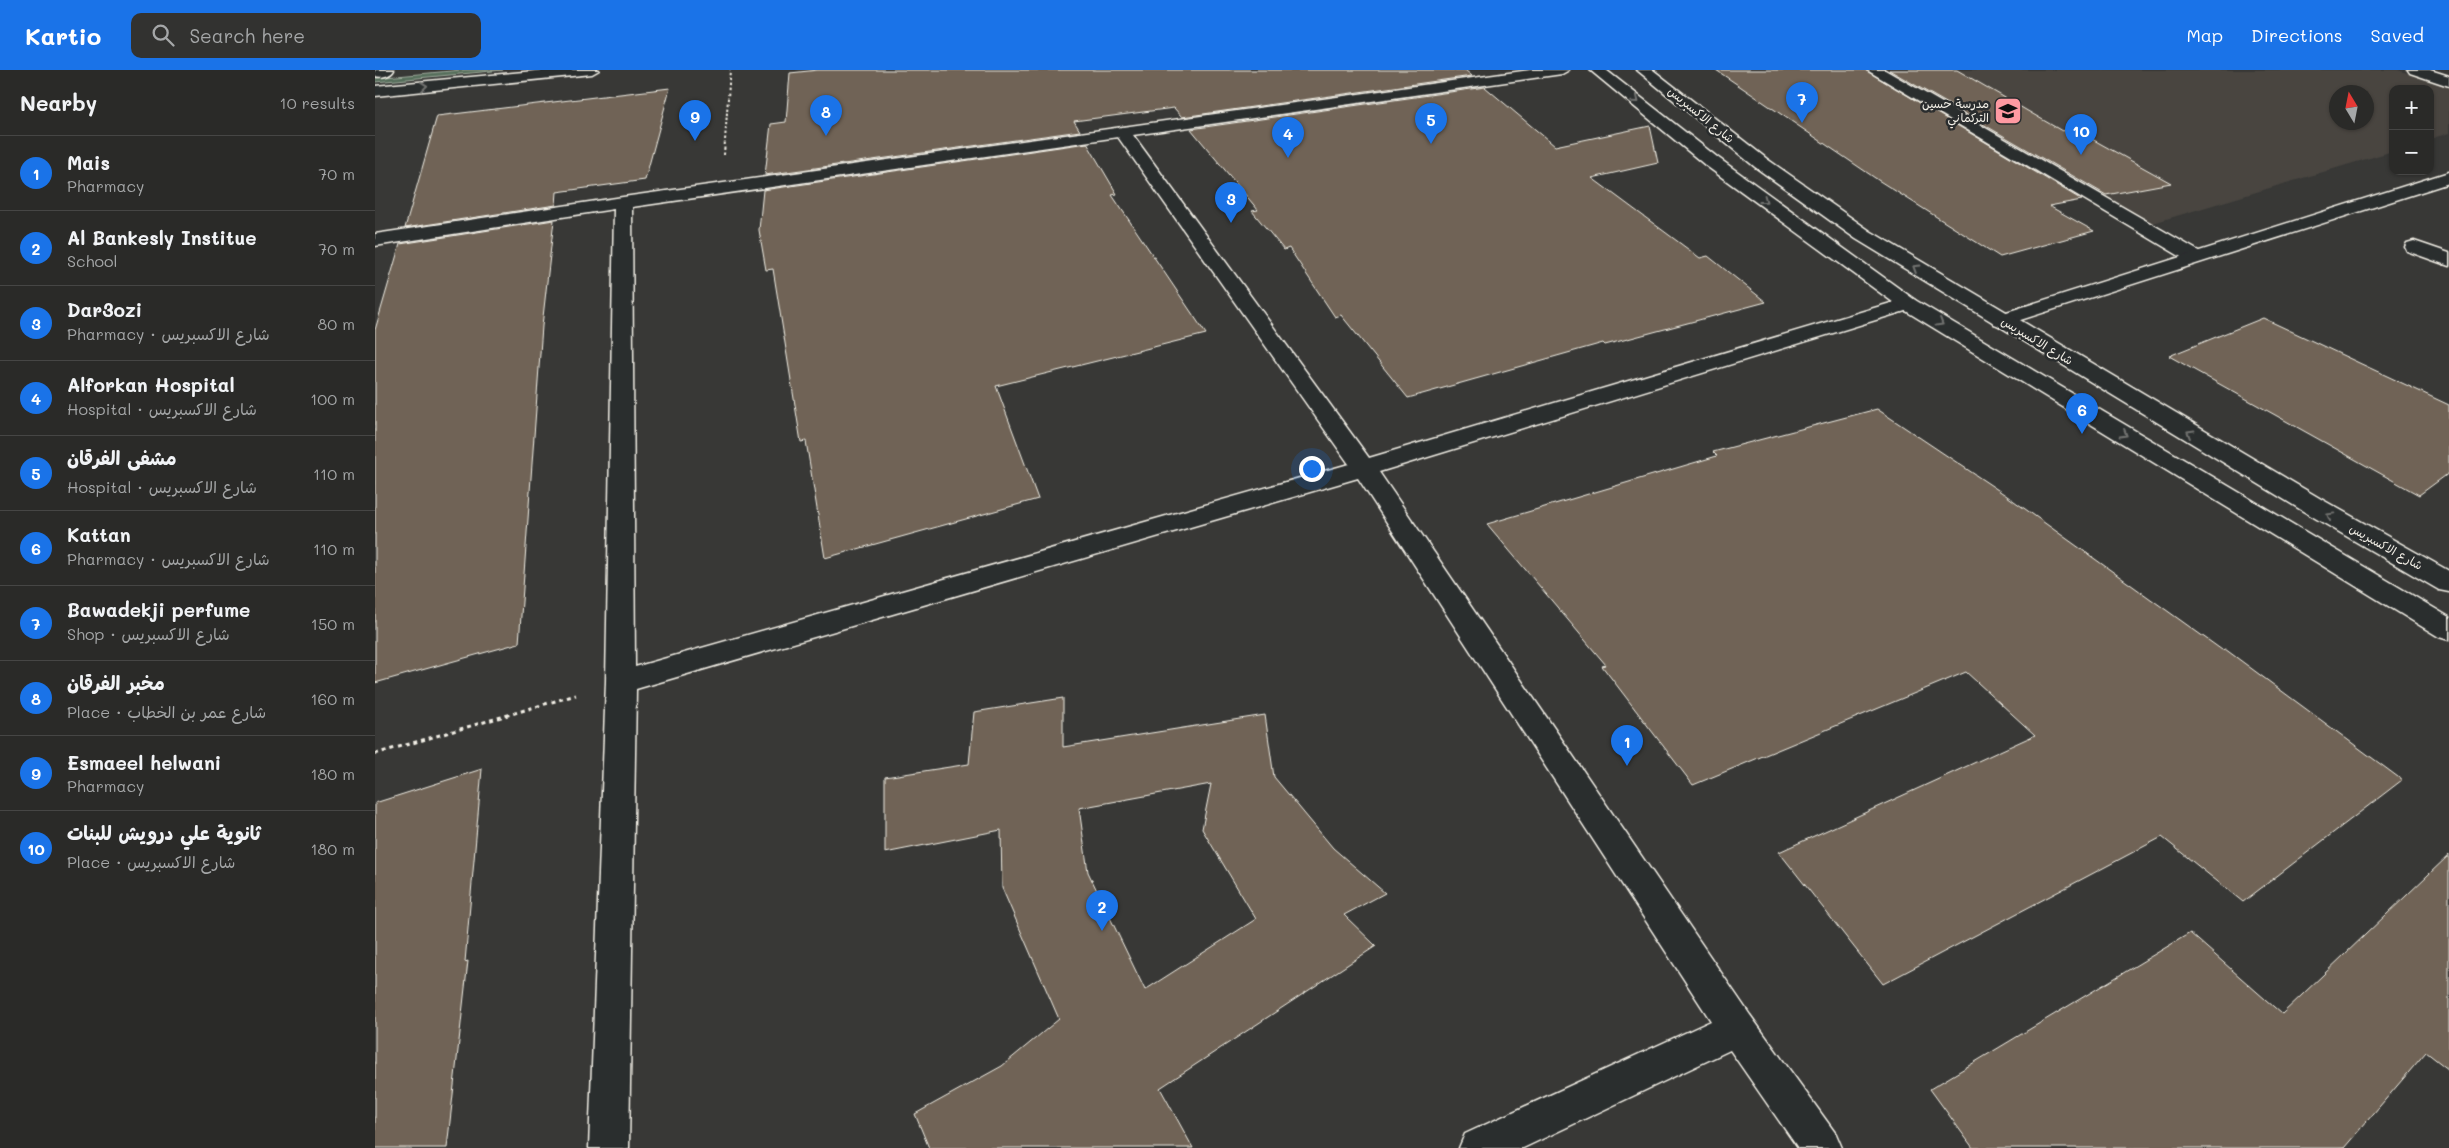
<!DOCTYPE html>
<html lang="en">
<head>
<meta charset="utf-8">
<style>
	body { margin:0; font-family:Mali,"Playpen Sans Arabic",sans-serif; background:#323230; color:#f1f3f6 }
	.controls { position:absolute; right:15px; top:15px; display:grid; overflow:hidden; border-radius:10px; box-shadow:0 1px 4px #0004 }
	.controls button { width:45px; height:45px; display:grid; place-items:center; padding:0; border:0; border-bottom:1px solid #464645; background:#2a2a28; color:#f1f3f6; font:25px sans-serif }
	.compass { position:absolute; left:1954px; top:15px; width:45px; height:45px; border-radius:50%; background:#2a2a28; box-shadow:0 1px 4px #0004; rotate:350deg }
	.you { position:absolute; left:936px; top:398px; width:18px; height:18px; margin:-12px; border:4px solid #fff; border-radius:50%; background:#1a73e8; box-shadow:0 0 0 8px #1a73e833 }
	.badge { display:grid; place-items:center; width:32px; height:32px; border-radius:50%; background:#1a73e8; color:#fff; font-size:16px; font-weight:700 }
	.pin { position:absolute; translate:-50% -41px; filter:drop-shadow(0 1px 2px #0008) }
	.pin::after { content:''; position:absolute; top:26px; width:18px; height:15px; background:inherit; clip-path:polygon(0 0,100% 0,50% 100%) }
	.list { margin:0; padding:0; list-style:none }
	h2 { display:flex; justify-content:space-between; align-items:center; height:65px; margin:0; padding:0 20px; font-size:21px }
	h2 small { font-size:16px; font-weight:400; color:#a5a7a8 }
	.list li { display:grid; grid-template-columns:32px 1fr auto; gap:15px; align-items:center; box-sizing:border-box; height:75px; padding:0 20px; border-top:1px solid #464645 }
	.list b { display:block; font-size:19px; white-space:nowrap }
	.list p { margin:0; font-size:16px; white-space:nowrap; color:#a5a7a8 }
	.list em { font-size:16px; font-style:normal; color:#a5a7a8 }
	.icon { flex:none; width:28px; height:28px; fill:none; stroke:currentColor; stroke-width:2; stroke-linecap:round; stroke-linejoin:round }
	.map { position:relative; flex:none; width:2074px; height:1078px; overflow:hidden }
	header { display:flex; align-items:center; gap:30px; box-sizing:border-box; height:70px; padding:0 25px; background:#1a73e8; color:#fff }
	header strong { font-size:24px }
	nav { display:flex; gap:28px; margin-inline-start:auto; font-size:18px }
	.search { width:350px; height:45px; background:#323230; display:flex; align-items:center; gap:12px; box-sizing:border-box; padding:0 18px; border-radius:10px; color:#a5a7a8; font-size:19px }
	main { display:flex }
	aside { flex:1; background:#2a2a28 }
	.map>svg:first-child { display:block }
</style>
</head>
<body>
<header>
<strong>Kartio</strong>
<div class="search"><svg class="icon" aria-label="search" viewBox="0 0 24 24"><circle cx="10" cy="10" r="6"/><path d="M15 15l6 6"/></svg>Search here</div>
<nav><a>Map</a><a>Directions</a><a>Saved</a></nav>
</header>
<main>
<aside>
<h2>Nearby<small>10 results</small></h2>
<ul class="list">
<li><span class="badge">1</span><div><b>Mais</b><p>Pharmacy</p></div><em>70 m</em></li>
<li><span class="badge">2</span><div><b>Al Bankesly Institue</b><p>School</p></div><em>70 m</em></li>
<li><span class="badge">3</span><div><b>Dar3ozi</b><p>Pharmacy · شارع الاكسبريس</p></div><em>80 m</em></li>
<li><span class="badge">4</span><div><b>Alforkan Hospital</b><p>Hospital · شارع الاكسبريس</p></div><em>100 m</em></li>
<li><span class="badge">5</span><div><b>مشفى الفرقان</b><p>Hospital · شارع الاكسبريس</p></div><em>110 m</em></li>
<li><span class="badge">6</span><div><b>Kattan</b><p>Pharmacy · شارع الاكسبريس</p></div><em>110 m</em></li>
<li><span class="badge">7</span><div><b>Bawadekji perfume</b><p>Shop · شارع الاكسبريس</p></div><em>150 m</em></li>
<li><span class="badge">8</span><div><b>مخبر الفرقان</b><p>Place · شارع عمر بن الخطاب</p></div><em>160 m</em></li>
<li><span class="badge">9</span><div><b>Esmaeel helwani</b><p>Pharmacy</p></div><em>180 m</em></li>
<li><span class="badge">10</span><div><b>ثانوية علي درويش للبنات</b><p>Place · شارع الاكسبريس</p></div><em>180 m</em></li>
</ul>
</aside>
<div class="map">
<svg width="2074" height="1078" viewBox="0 0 2074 1078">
	<rect width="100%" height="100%" fill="#383836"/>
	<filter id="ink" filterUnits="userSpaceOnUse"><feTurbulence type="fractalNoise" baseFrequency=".02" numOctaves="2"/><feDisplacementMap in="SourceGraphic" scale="10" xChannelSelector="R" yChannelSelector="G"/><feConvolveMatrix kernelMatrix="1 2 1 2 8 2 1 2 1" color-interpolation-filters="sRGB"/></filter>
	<g filter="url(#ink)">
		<path fill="#484540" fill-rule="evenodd" d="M 1495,0 L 2023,0 L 2074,17 L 2074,63 L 2055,69 L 2055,19 L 2018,19 L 2018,81 L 1768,156 ZM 1962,22 L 1992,22 L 1992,52 L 1962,52 Z"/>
		<path fill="#546d5a" stroke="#a4afa1" d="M 87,0 L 128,0 L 0,12 L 0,8 Z"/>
		<path fill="#6f6456" stroke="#f4f1e8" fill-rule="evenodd" d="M 443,0 L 1090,0 L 1097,6 L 807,47 L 799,38 L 699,51 L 705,61 L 390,105 L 396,54 L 411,52 L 415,3 Z
			M 1341,0 L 1490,0 L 1707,130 L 1674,136 L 1719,161 L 1625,187 L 1503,110 Z
			M 1514,0 L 1582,0 L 1687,61 L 1699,59 L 1796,113 L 1731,125 Z
			M 1110,17 L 1180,76 L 1275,56 L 1283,93 L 1217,108 L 1325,188 L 1333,186 L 1391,232 L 1230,275 L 1228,273 L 1033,328 L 966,245 L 960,247 L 914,178 L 909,180 L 877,141 L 883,140 L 816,59 Z
			M 295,18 L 270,110 L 182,122 L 181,135 L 30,158 L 62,46 Z
			M 712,73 L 742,124 L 737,125 L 831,264 L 621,316 L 663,429 L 450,488 L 431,371 L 426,372 L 398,199 L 391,200 L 384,160 L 388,120 Z
			M 179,150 L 167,256 L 144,573 L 0,613 L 0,260 L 25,174 Z
			M 1888,248 L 2074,335 L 2074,403 L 2044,425 L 1794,286 Z
			M 1502,339 L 1632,426 L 1847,580 L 1850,579 L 2027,710 L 1868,832 L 1787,767 L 1508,914 L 1404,782 L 1660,665 L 1591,602 L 1318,715 L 1227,596 L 1231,595 L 1112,454 L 1342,386 L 1338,382 Z
			M 688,628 L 688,677 L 890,645 L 899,707 L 958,778 L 1010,823 L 969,845 L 1001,876 L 785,1018 L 818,1078 L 554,1078 L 540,1044 L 627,996 L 684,949 L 627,818 L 626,760 L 510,783 L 510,707 L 594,694 L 599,642 ZM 836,714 L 827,759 L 881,849 L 770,920 L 713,802 L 704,738 Z
			M 107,699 L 90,892 L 93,891 L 72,1078 L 0,1078 L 0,733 Z
			M 2074,785 L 2074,1000 L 2051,982 L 1969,1078 L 1598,1078 L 1555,1019 L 1815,863 L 1907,944 Z"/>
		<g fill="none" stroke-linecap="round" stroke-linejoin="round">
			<g stroke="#f4f1e8" stroke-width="3">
				<path id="service" d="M 0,0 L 19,0 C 16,6 6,8 0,6 Z
					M 1492,0 L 1510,0 L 1827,183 L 1830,187 L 1827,191 L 1813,191 Z"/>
			</g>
			<g stroke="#f4f1e8" stroke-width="3">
				<path id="minor" d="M 1155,0 L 1194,0 L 1187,4 L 758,65 L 994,388 L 1526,230 L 1533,228 L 1540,230 L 1543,234 L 1540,238 L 1004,402 L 1375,945 L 1461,1064 L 1467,1078 L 1423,1078 L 1355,980 L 1148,1078 L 1084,1078 L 1090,1064 L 1336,951 L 983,408 L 261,619 L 254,1078 L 214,1078 L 231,612 L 239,139 L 0,176 L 0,164 L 248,127 ZM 743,67 L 974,394 L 260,597 L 257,137 Z
					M 2033,0 L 2055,0 L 2074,6 L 2074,16 L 2035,3 Z
					M 2074,102 L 2074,113 L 1633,254 L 1626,256 L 1619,254 L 1616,250 L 1619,246 Z
					M 2039,171 L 2074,183 L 2074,196 L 2032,181 L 2030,177 L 2032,173 Z"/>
			</g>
			<g stroke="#f4f1e8" stroke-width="3">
				<path id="tertiary" d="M 171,0 L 224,0 L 217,4 L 0,26 L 0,16 Z
					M 1215,0 L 1231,0 L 1342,87 L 1540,230 L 2074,547 L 2074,570 L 2064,567 L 1526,238 L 1330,95 Z
					M 1262,0 L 1278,0 L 1392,89 L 1495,161 L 1946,429 L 2074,501 L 2074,522 L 2064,520 L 1928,441 L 1481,169 L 1380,97 Z"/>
			</g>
			<path stroke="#f4f1e8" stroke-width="2" stroke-dasharray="2.5 2.5" stroke-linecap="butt" d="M 349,85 L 355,0"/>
			<path stroke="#f4f1e8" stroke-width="3" stroke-dasharray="4 4" stroke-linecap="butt" d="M 0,684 L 201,625"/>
			<use href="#service" fill="#2a2d2e" fill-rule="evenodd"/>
			<use href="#minor" fill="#2a2d2e" fill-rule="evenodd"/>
			<use href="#tertiary" fill="#2a2d2e" fill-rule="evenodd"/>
		</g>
		<defs><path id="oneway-chevron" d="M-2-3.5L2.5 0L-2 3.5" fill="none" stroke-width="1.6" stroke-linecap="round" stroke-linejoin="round" transform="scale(1.25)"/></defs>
		<g stroke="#71726f">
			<use href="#oneway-chevron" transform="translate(49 16) rotate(-6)"/>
			<use href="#oneway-chevron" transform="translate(1261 30) rotate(39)"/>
			<use href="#oneway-chevron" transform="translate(1389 130) rotate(36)"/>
			<use href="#oneway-chevron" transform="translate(1541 198) rotate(-148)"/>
			<use href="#oneway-chevron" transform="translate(1565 253) rotate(31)"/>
			<use href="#oneway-chevron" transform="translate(1815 363) rotate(-149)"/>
			<use href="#oneway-chevron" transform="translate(1749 364) rotate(31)"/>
			<use href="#oneway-chevron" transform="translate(1955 446) rotate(-151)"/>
		</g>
	</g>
	<defs>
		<g id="school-square" transform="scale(1.4375)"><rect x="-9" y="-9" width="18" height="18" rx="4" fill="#ff9aa2" stroke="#2a2d2e"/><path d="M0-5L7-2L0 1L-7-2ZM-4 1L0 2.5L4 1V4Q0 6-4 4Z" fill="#111"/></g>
	</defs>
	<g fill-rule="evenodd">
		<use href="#school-square" x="1633" y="41"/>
	</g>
	<g text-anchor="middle" stroke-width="5" stroke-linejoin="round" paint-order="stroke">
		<g font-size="12" fill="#f4f1e8" stroke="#2a2d2e" text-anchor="end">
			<text x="1614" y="38">مدرسة حسين<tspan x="1614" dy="14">التركماني</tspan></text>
		</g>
		<g font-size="12" fill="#f4f1e8" stroke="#2a2d2e">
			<text transform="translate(1326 45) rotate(39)" y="4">شارع الاكسبريس</text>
			<text transform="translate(1662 271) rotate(31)" y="4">شارع الاكسبريس</text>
			<text transform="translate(2011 477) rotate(29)" y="4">شارع الاكسبريس</text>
		</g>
	</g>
</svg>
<div class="controls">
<button>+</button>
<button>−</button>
</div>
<svg class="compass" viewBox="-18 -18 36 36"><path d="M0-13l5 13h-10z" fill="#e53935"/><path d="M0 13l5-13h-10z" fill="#a5a7a8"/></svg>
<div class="you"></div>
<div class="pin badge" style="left:1252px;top:696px">1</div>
<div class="pin badge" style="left:727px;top:861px">2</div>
<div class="pin badge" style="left:856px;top:153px">3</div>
<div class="pin badge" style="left:913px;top:88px">4</div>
<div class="pin badge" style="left:1056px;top:74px">5</div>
<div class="pin badge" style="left:1707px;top:364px">6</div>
<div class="pin badge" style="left:1427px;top:53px">7</div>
<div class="pin badge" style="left:451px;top:66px">8</div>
<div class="pin badge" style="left:320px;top:71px">9</div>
<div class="pin badge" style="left:1706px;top:85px">10</div>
</div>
</main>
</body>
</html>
